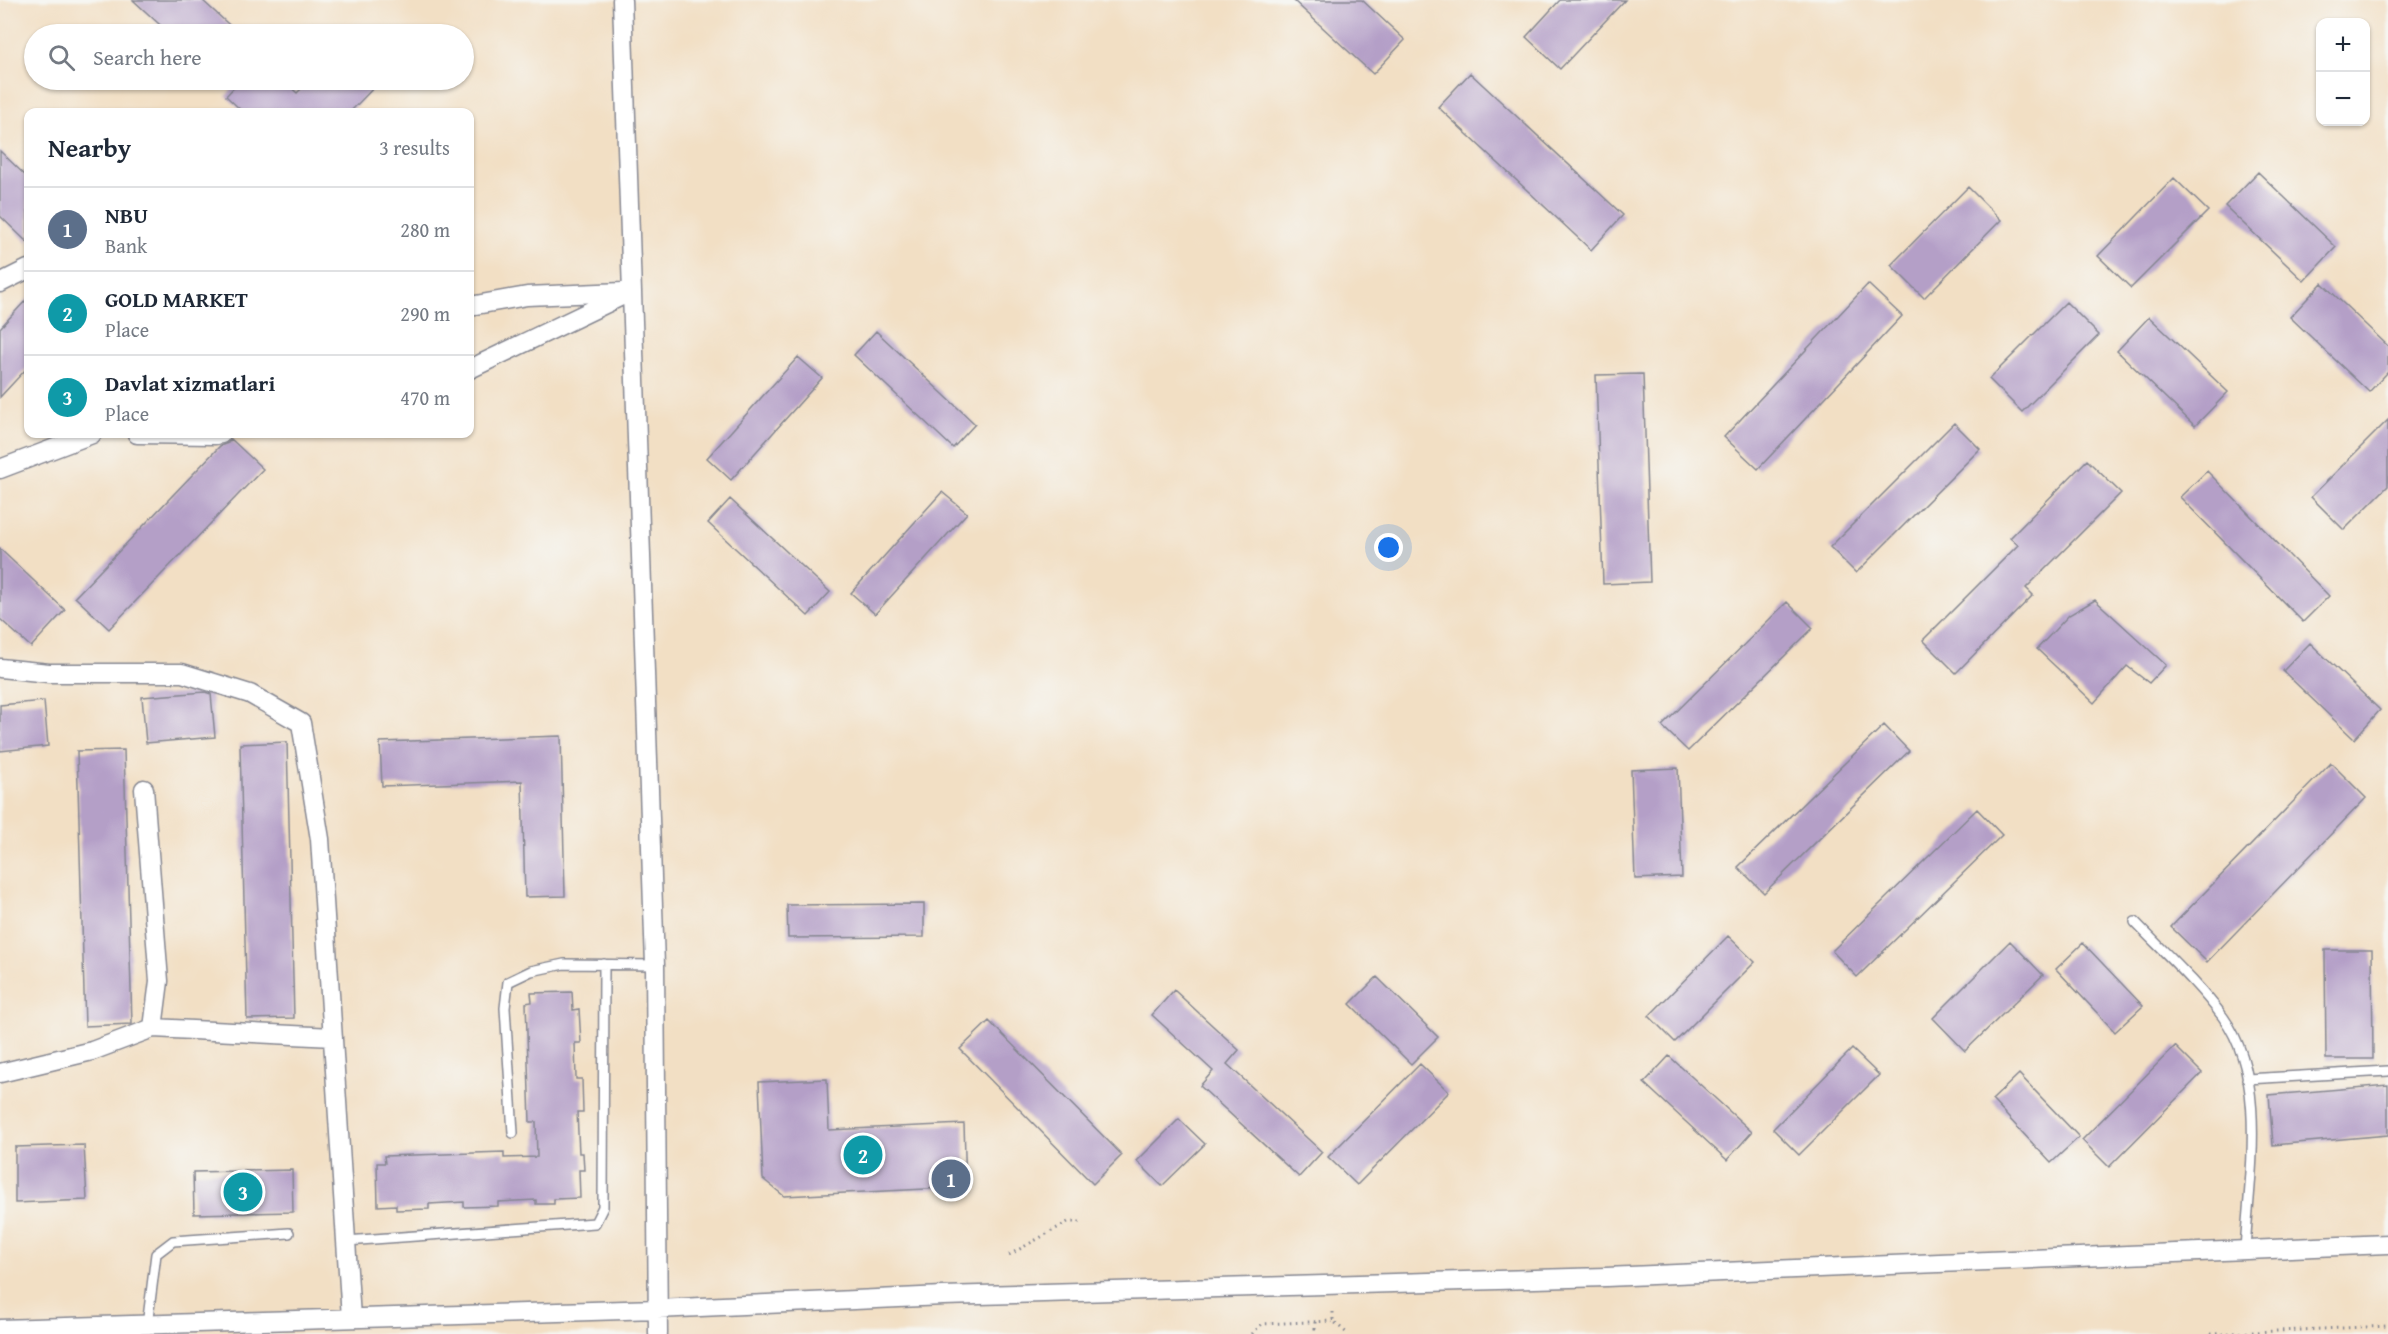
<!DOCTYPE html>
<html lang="en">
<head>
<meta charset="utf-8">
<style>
	body { margin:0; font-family:"Gentium Book Plus",serif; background:#f2f2f3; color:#1f2937 }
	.controls { position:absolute; right:18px; top:18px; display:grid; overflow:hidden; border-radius:12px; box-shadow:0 2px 4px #0004 }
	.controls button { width:54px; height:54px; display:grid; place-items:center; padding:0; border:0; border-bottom:2px solid #e0e1e3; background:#fff; color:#1f2937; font:30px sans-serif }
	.you { position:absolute; left:1389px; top:548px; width:21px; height:21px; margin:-15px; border:4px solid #fff; border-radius:50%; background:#1a73e8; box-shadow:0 0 0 9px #1a73e833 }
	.badge { display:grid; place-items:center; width:39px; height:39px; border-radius:50%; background:#c8321e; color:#fff; font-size:20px; font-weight:700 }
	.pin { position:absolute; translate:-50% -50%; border:3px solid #fff; box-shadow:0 2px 6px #0006 }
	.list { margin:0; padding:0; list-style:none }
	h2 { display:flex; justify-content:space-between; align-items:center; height:78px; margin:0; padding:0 24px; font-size:26px }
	h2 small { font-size:20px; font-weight:400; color:#747a83 }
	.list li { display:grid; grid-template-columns:39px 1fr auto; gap:18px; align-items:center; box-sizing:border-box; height:84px; padding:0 24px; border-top:2px solid #e0e1e3 }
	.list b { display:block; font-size:22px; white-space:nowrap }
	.list p { margin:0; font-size:20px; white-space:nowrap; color:#747a83 }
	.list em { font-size:20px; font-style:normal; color:#747a83 }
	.icon { flex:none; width:33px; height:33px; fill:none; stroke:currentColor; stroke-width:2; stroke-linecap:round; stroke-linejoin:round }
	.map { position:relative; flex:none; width:2388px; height:1334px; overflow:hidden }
	.search { position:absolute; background:#fff; box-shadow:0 2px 4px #0004; left:24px; top:24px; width:450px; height:66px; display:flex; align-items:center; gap:15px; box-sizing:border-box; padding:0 21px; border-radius:33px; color:#747a83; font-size:22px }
	.panel { position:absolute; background:#fff; box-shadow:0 2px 4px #0004; left:24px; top:108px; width:450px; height:330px; border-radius:12px }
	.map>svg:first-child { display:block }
</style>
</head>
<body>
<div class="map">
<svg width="2388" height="1334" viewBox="0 0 2388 1334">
	<rect width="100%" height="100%" fill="#f6f6f2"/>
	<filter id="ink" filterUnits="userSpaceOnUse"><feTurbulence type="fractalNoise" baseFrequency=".0167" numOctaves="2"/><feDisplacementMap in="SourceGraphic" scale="12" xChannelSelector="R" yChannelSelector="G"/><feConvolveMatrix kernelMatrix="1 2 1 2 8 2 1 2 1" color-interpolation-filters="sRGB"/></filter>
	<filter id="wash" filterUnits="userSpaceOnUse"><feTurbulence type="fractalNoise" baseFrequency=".008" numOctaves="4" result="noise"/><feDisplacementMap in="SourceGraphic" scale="24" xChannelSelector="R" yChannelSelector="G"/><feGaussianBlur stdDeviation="1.35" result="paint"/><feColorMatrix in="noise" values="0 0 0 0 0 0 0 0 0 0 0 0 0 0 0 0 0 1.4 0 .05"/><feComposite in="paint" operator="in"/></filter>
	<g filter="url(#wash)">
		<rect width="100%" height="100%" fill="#f2dfc4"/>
		<g id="blocks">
			<path fill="#b49fc7" d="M 133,0 L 202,0 L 239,34 L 170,34 Z
				M 1293,0 L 1362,0 L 1405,40 L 1373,74 Z
				M 1560,0 L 1625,0 L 1560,69 L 1526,37 Z
				M 1470,73 L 1623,215 L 1591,250 L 1438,107 Z
				M 241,80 L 283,80 L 297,93 L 310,80 L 381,80 L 350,112 L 243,112 L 226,96 Z
				M 0,151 L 28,178 L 28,243 L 0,216 Z
				M 2258,172 L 2336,247 L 2304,281 L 2225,206 Z
				M 2174,178 L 2208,211 L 2131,288 L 2098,256 Z
				M 1968,187 L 2001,220 L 1924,298 L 1891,265 Z
				M 2322,283 L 2388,346 L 2388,372 L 2369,392 L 2290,317 Z
				M 1868,284 L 1902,316 L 1758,469 L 1724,437 Z
				M 28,298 L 28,367 L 0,397 L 0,328 Z
				M 2066,302 L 2099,335 L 2022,412 L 1989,379 Z
				M 2149,317 L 2228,392 L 2195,426 L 2117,351 Z
				M 876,331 L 975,424 L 953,448 L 854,355 Z
				M 798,357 L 822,378 L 731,480 L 707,458 Z
				M 1643,374 L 1650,582 L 1603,584 L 1596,375 Z
				M 2388,420 L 2388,486 L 2344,530 L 2311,497 Z
				M 1954,423 L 1980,449 L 1856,573 L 1830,547 Z
				M 231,439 L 263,469 L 109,629 L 75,597 L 220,446 L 228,443 Z
				M 2087,460 L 2121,493 L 2026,588 L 2033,595 L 1956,673 L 1923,640 L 2018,545 L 2010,538 Z
				M 2207,471 L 2329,596 L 2303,622 L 2180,497 Z
				M 942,492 L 967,513 L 875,614 L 851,593 Z
				M 730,499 L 830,592 L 808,616 L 708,523 Z
				M 0,549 L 65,610 L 31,647 L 0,619 Z
				M 2095,600 L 2166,665 L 2149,683 L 2127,666 L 2094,703 L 2037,649 L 2069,615 Z
				M 1787,602 L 1813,628 L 1688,751 L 1662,726 Z
				M 2310,643 L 2380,710 L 2354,739 L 2283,671 Z
				M 205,692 L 211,694 L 215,737 L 146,743 L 142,697 Z
				M 44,701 L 48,746 L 0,751 L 0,705 Z
				M 1884,725 L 1909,751 L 1764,893 L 1738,867 Z
				M 561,736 L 565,896 L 525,897 L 522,781 L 382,786 L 380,742 Z
				M 287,742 L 294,1018 L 247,1019 L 240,744 Z
				M 124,750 L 132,1024 L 85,1026 L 77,751 Z
				M 2331,763 L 2366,798 L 2207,962 L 2171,927 Z
				M 1678,768 L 1682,877 L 1635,879 L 1631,770 Z
				M 1977,809 L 2002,835 L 1857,977 L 1832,951 Z
				M 924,904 L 924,937 L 788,938 L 787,905 Z
				M 1728,936 L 1755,962 L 1675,1042 L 1649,1016 Z
				M 2010,941 L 2043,975 L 1965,1051 L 1933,1018 Z
				M 2083,943 L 2143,1006 L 2115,1032 L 2056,969 Z
				M 2325,950 L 2372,950 L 2373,1059 L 2326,1059 Z
				M 1377,977 L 1438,1037 L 1411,1064 L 1350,1004 Z
				M 1174,990 L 1239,1050 L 1227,1064 L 1322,1152 L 1299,1177 L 1200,1086 L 1213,1071 L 1152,1015 Z
				M 572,992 L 573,1010 L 579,1009 L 581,1043 L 575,1043 L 576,1079 L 582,1079 L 583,1112 L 577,1112 L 579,1153 L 583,1153 L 584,1170 L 579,1170 L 580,1198 L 554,1199 L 554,1204 L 536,1204 L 536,1200 L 498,1202 L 498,1206 L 464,1207 L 464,1202 L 429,1204 L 429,1209 L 396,1210 L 396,1205 L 378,1206 L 377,1163 L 385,1163 L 384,1156 L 504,1152 L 504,1158 L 537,1157 L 536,1122 L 530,1122 L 526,1003 L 532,1002 L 531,993 Z
				M 989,1021 L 1122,1155 L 1093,1184 L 960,1049 Z
				M 2175,1046 L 2202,1073 L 2109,1167 L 2082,1140 Z
				M 1852,1049 L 1879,1075 L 1799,1155 L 1773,1129 Z
				M 1669,1056 L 1752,1132 L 1727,1160 L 1644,1083 Z
				M 1420,1064 L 1449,1092 L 1357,1185 L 1328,1157 Z
				M 2019,1074 L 2079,1137 L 2051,1163 L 1992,1100 Z
				M 827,1079 L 829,1130 L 964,1124 L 966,1187 L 784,1196 L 763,1179 L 759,1082 Z
				M 2388,1085 L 2388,1135 L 2273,1145 L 2269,1095 Z
				M 1179,1119 L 1205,1144 L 1162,1186 L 1137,1161 Z
				M 84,1145 L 87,1200 L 15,1203 L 15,1147 Z
				M 292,1170 L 293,1212 L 194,1214 L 193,1172 Z"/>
		</g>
	</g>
	<g filter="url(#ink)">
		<use href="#blocks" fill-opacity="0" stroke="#868791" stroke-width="1.5"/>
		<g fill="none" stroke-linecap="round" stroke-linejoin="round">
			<g stroke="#868791" stroke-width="12">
				<path id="lane" d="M 2135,922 C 2165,953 2198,983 2223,1017 C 2268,1079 2249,1178 2245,1250
					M 2247,1079 L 2388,1071
					M 513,1133 L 505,1008 L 508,982 L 531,971 L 564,964 L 655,965
					M 346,1241 L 595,1223 L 603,1207 L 604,964
					M 147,1326 L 156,1254 L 173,1241 L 289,1233"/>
			</g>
			<g stroke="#868791" stroke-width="21">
				<path id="street" d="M 622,0 L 655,965 L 658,1334
					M 0,283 L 28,269
					M 470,306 L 527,296 L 623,292
					M 470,369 L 632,291
					M 137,434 L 215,435 L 221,434
					M 0,469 L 92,434
					M 0,668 L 49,673 L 182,673 L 250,694 L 301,723 L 320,839 L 351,1318
					M 153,1028 L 333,1037
					M 0,1073 L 92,1051 L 153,1028 L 159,981 L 144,789
					M 0,1329 L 657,1309 L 943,1296 L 1606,1277 L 2388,1244"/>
			</g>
			<path stroke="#868791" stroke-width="3" stroke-dasharray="1.5 4.5" stroke-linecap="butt" d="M 1009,1255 L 1068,1222 L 1084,1222
				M 1333,1312 L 1333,1321 L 1348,1334
				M 1315,1322 L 1315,1334
				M 1252,1334 L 1262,1324 L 1333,1321
				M 2210,1334 L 2388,1326"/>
			<use href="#lane" stroke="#fff" stroke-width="9"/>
			<use href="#street" stroke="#fff" stroke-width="18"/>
		</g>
	</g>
</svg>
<div class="controls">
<button>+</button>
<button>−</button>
</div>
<div class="you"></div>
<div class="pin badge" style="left:951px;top:1179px;background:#5c6f8a">1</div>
<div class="pin badge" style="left:863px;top:1155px;background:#0f9aa8">2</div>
<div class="pin badge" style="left:243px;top:1192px;background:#0f9aa8">3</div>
<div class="search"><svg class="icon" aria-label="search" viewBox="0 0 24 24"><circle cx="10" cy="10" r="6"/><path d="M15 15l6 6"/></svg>Search here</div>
<section class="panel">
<h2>Nearby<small>3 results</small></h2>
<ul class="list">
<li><span class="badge" style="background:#5c6f8a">1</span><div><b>NBU</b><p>Bank</p></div><em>280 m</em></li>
<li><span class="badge" style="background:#0f9aa8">2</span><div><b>GOLD MARKET</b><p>Place</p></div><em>290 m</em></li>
<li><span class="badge" style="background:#0f9aa8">3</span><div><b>Davlat xizmatlari</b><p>Place</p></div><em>470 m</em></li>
</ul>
</section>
</div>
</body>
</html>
